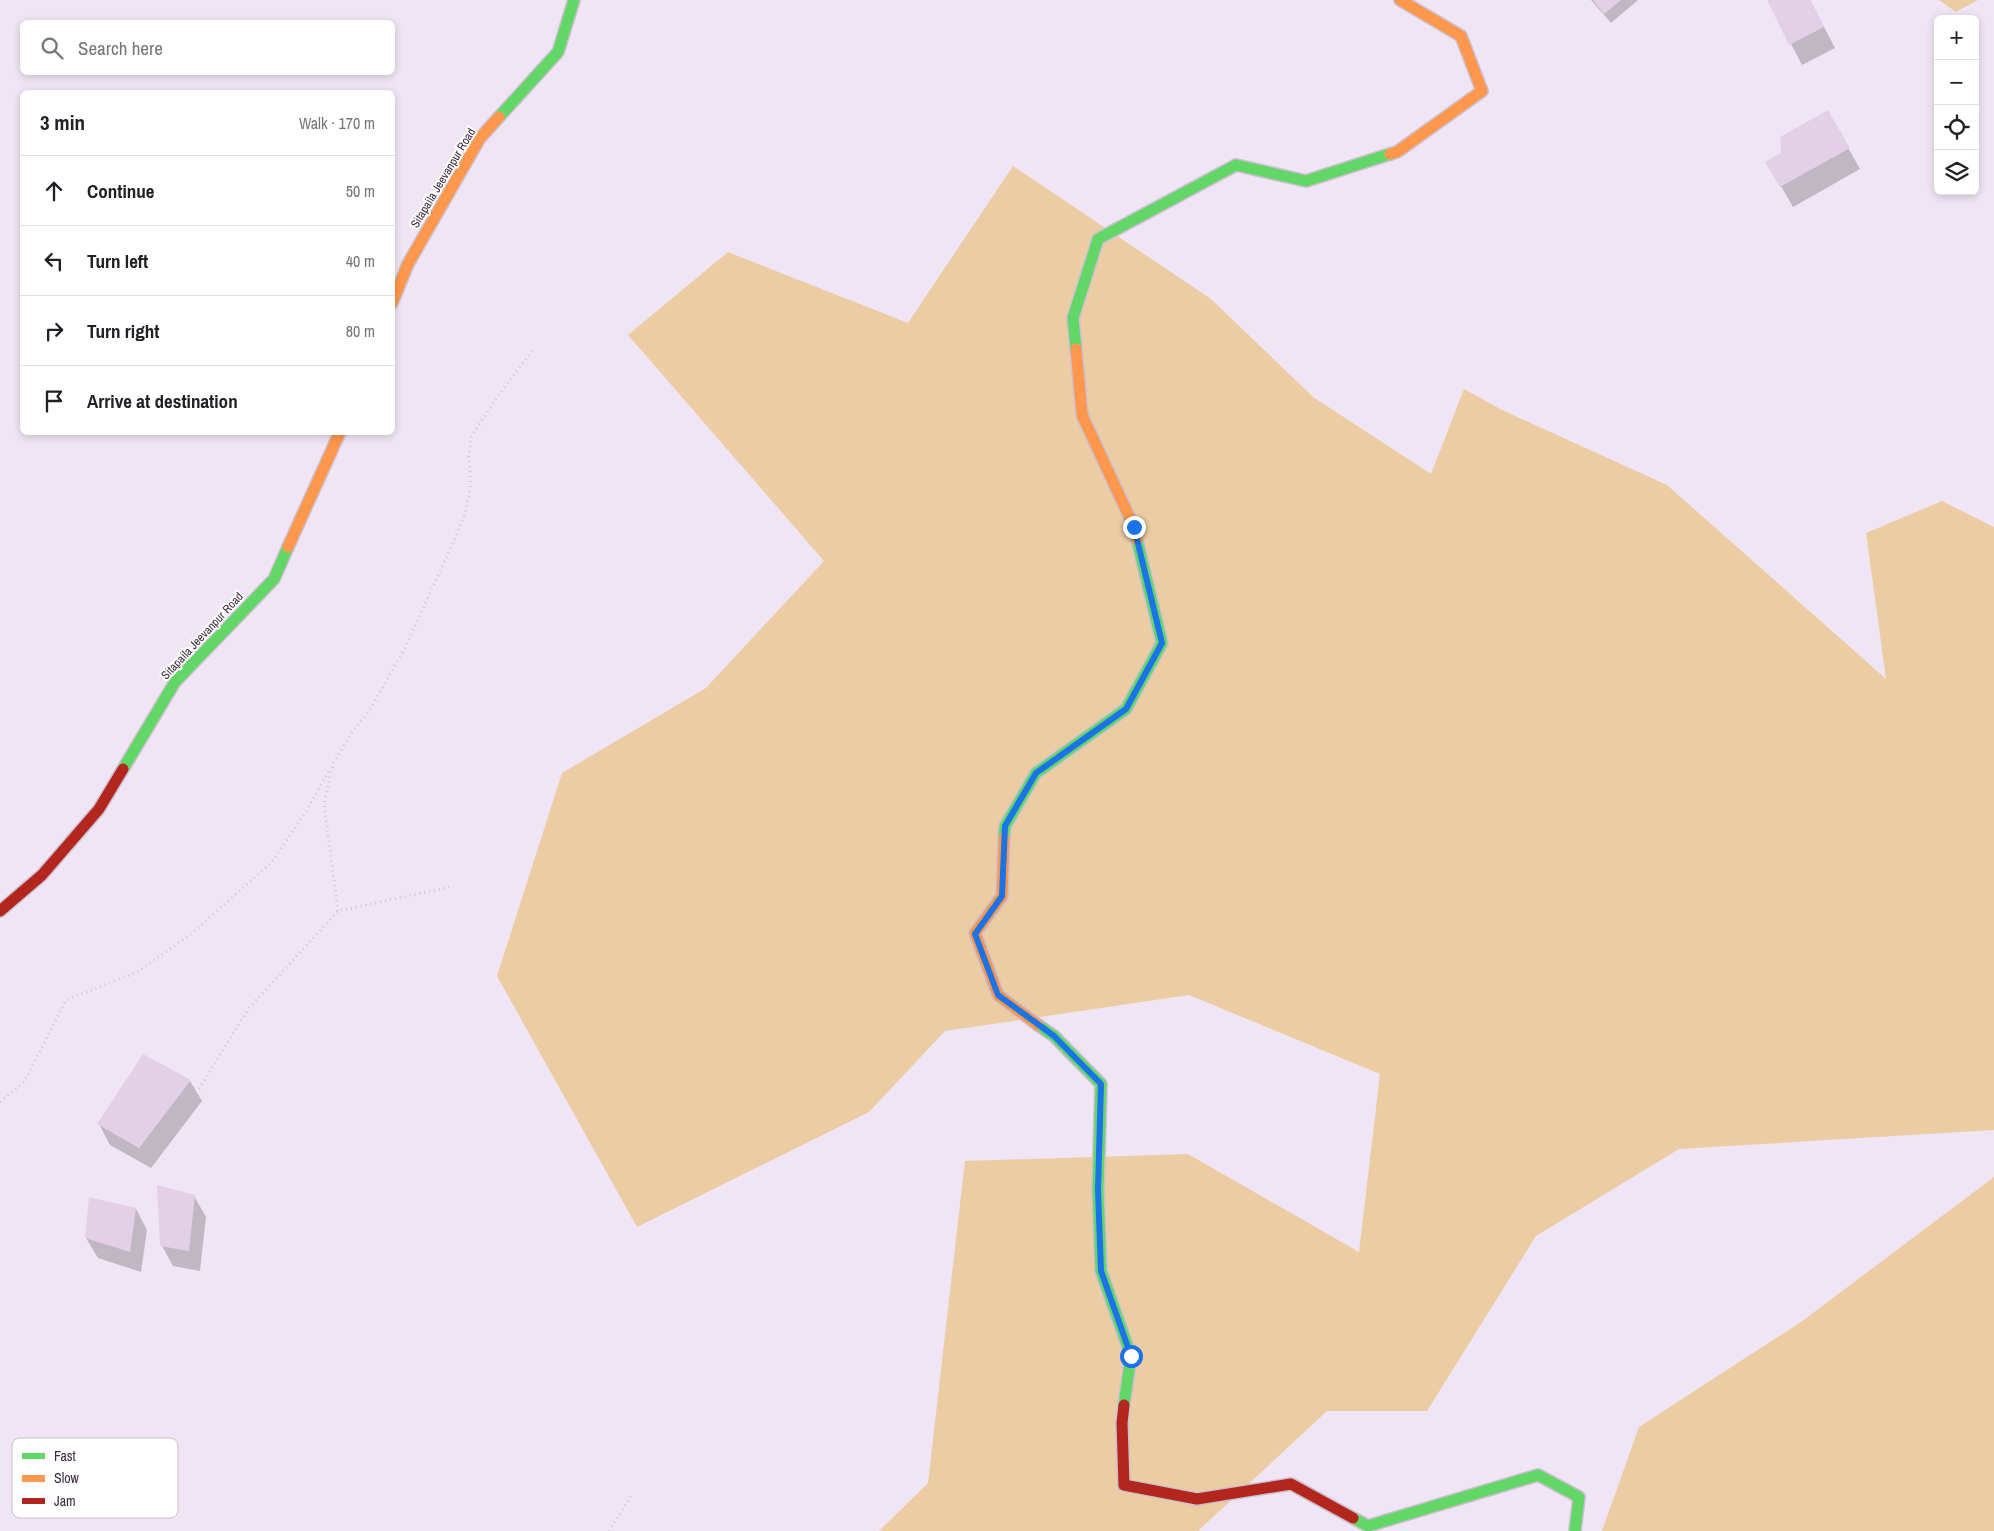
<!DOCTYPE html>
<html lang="en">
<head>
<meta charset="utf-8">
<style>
	body { margin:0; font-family:"Archivo Narrow",sans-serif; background:#f2f2f2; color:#202124 }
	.controls { position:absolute; right:15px; top:15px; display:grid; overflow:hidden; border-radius:8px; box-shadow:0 2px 8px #0003 }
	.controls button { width:45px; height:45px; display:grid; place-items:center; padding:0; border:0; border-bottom:1px solid #e0e0e0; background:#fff; color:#202124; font:25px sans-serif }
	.stop { position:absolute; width:15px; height:15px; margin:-11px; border:4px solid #1a73e8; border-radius:50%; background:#fff }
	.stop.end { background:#1a73e8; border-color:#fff; box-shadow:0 1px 5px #0008 }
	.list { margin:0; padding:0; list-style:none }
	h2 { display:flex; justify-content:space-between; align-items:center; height:65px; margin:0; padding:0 20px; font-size:21px }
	h2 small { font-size:16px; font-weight:400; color:#757577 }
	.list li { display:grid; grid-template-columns:32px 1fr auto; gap:15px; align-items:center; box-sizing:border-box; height:70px; padding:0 20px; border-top:1px solid #e0e0e0 }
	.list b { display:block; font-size:19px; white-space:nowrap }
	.list em { font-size:16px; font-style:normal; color:#757577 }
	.icon { flex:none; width:28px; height:28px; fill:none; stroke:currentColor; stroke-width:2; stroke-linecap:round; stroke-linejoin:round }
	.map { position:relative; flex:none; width:1994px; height:1531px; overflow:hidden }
	.search { position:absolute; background:#fff; box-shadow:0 2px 8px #0003; left:20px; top:20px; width:375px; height:55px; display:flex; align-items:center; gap:12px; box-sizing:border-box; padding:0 18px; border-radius:8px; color:#757577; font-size:19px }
	.panel { position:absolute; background:#fff; box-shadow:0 2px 8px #0003; left:20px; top:90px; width:375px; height:345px; border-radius:8px }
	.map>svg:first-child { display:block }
</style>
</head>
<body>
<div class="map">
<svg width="1994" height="1531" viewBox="0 0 1994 1531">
	<rect width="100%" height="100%" fill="#f0e5f4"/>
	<path fill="#eccca3" d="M 1939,0 L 1978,0 L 1956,12 Z
		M 1013,166 L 1211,299 L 1313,397 L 1431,474 L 1464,389 L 1502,410 L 1667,485 L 1886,679 L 1866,533 L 1942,501 L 1994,527 L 1994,1130 L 1679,1149 L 1536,1236 L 1427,1411 L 1327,1411 L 1198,1531 L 879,1531 L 928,1483 L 965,1161 L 1188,1154 L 1359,1252 L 1380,1074 L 1189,995 L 945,1031 L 869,1112 L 637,1227 L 497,976 L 562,773 L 706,688 L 824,561 L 628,335 L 728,252 L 908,323 Z
		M 1994,1177 L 1994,1531 L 1602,1531 L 1639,1427 L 1801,1322 Z"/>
	<path fill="#0003" d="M 1591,0 L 1638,0 L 1611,23 Z
		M 1768,0 L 1810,0 L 1835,48 L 1802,65 Z
		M 1828,112 L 1860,169 L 1793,207 L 1767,162 L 1783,153 Z
		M 190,1081 L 202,1101 L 151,1168 L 110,1145 L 99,1124 Z
		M 194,1196 L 206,1217 L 200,1271 L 173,1266 L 162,1246 Z
		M 136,1209 L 147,1230 L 141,1272 L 98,1258 L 86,1238 Z"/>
	<path fill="#e2d0e7" d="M 1593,0 L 1621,0 L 1604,14 Z
		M 1767,0 L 1810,0 L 1824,27 L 1789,45 Z
		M 1828,110 L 1850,148 L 1780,187 L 1765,162 L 1781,153 L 1780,137 Z
		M 143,1054 L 191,1080 L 139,1148 L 97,1124 Z
		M 157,1185 L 195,1195 L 189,1251 L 160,1246 Z
		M 89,1197 L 136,1208 L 130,1252 L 85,1238 Z"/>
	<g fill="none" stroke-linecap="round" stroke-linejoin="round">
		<g stroke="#ccc0d0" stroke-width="14">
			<path id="fast" d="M 499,117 L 558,52 L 574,0
				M 1076,349 L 1073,318 L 1098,239 L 1236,165 L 1306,181 L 1390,154
				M 123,769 L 175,682 L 274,579 L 288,547
				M 1004,838 L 1005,826 L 1036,773 L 1126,709 L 1162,643 L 1137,540
				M 1038,1025 L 1054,1036 L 1101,1084 L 1098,1190 L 1101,1271 L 1131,1356 L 1124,1405
				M 1353,1518 L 1368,1526 L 1538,1475 L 1579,1497 L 1575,1531"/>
		</g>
		<g stroke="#ccc0d0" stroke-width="14">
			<path id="slow" d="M 1390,154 L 1397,152 L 1482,91 L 1461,36 L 1400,0
				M 392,303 L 408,264 L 480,138 L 499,117
				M 1076,349 L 1082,415 L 1134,527 L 1137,540
				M 288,547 L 340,432
				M 1004,838 L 1002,896 L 975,933 L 998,995 L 1038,1025"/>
		</g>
		<g stroke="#ccc0d0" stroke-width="14">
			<path id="jam" d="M 0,911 L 42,875 L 99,809 L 123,769
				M 1124,1405 L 1122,1423 L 1124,1485 L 1197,1499 L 1291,1484 L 1353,1518"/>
		</g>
		<path stroke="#cecad0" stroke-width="3" stroke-dasharray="1 4" stroke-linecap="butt" d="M 338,911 L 324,804 L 333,764 L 351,734 L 369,711 L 405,648 L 455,538 L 465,514 L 471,484 L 469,457 L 471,437 L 497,397 L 532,351
			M 199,1089 L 249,1008 L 338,911 L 454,886
			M 0,1102 L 24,1082 L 66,1000 L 137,972 L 191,934 L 272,862 L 305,813 L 330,769
			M 609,1531 L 633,1493"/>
		<use href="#fast" stroke="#63d668" stroke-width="11"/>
		<use href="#slow" stroke="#ff974d" stroke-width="11"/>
		<use href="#jam" stroke="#b3261e" stroke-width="11"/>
	</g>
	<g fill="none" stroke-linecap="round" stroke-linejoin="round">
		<path stroke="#1a73e8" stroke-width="6" d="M 1131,1356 L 1101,1271 L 1098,1190 L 1101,1084 L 1054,1036 L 998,995 L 975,934 L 1002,896 L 1005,826 L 1036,773 L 1126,709 L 1162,643 L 1134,527"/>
	</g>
	<g text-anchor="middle" stroke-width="4" stroke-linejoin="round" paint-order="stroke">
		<g font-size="12" fill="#3a2c3d" stroke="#fff">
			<text transform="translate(443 178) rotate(-59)" y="4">Sitapaila Jeevanpur Road</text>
			<text transform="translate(202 636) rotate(-47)" y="4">Sitapaila Jeevanpur Road</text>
		</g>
	</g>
	<rect x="12" y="1438" width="166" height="80" rx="8" fill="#fff" stroke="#c4c0c5" stroke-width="1"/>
	<rect x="22" y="1453" width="23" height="6" fill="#63d668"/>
	<rect x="22" y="1475" width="23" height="7" fill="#ff974d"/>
	<rect x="22" y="1498" width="23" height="6" fill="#b3261e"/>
	<g font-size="14" fill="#3a2c3d">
		<text x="54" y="1461">Fast</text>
		<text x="54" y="1483">Slow</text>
		<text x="54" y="1506">Jam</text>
	</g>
</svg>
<div class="controls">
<button>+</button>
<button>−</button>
<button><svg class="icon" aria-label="locate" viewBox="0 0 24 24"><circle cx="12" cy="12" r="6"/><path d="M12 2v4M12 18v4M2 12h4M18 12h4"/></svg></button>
<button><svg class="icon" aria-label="layers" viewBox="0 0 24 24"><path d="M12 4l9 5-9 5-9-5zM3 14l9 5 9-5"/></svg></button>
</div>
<div class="stop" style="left:1131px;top:1356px"></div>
<div class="stop end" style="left:1134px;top:527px"></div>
<div class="search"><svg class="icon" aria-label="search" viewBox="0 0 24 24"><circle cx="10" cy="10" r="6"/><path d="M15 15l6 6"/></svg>Search here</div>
<section class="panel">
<h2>3 min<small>Walk · 170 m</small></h2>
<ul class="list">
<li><svg class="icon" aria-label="ahead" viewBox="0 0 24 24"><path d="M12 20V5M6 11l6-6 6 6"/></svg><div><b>Continue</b></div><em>50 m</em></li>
<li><svg class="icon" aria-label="left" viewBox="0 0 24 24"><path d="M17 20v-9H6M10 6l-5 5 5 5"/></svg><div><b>Turn left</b></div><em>40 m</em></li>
<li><svg class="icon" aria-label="right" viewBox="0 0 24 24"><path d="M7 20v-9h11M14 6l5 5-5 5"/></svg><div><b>Turn right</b></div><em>80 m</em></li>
<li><svg class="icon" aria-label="arrive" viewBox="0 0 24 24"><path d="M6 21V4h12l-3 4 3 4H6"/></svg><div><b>Arrive at destination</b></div></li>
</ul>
</section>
</div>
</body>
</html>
